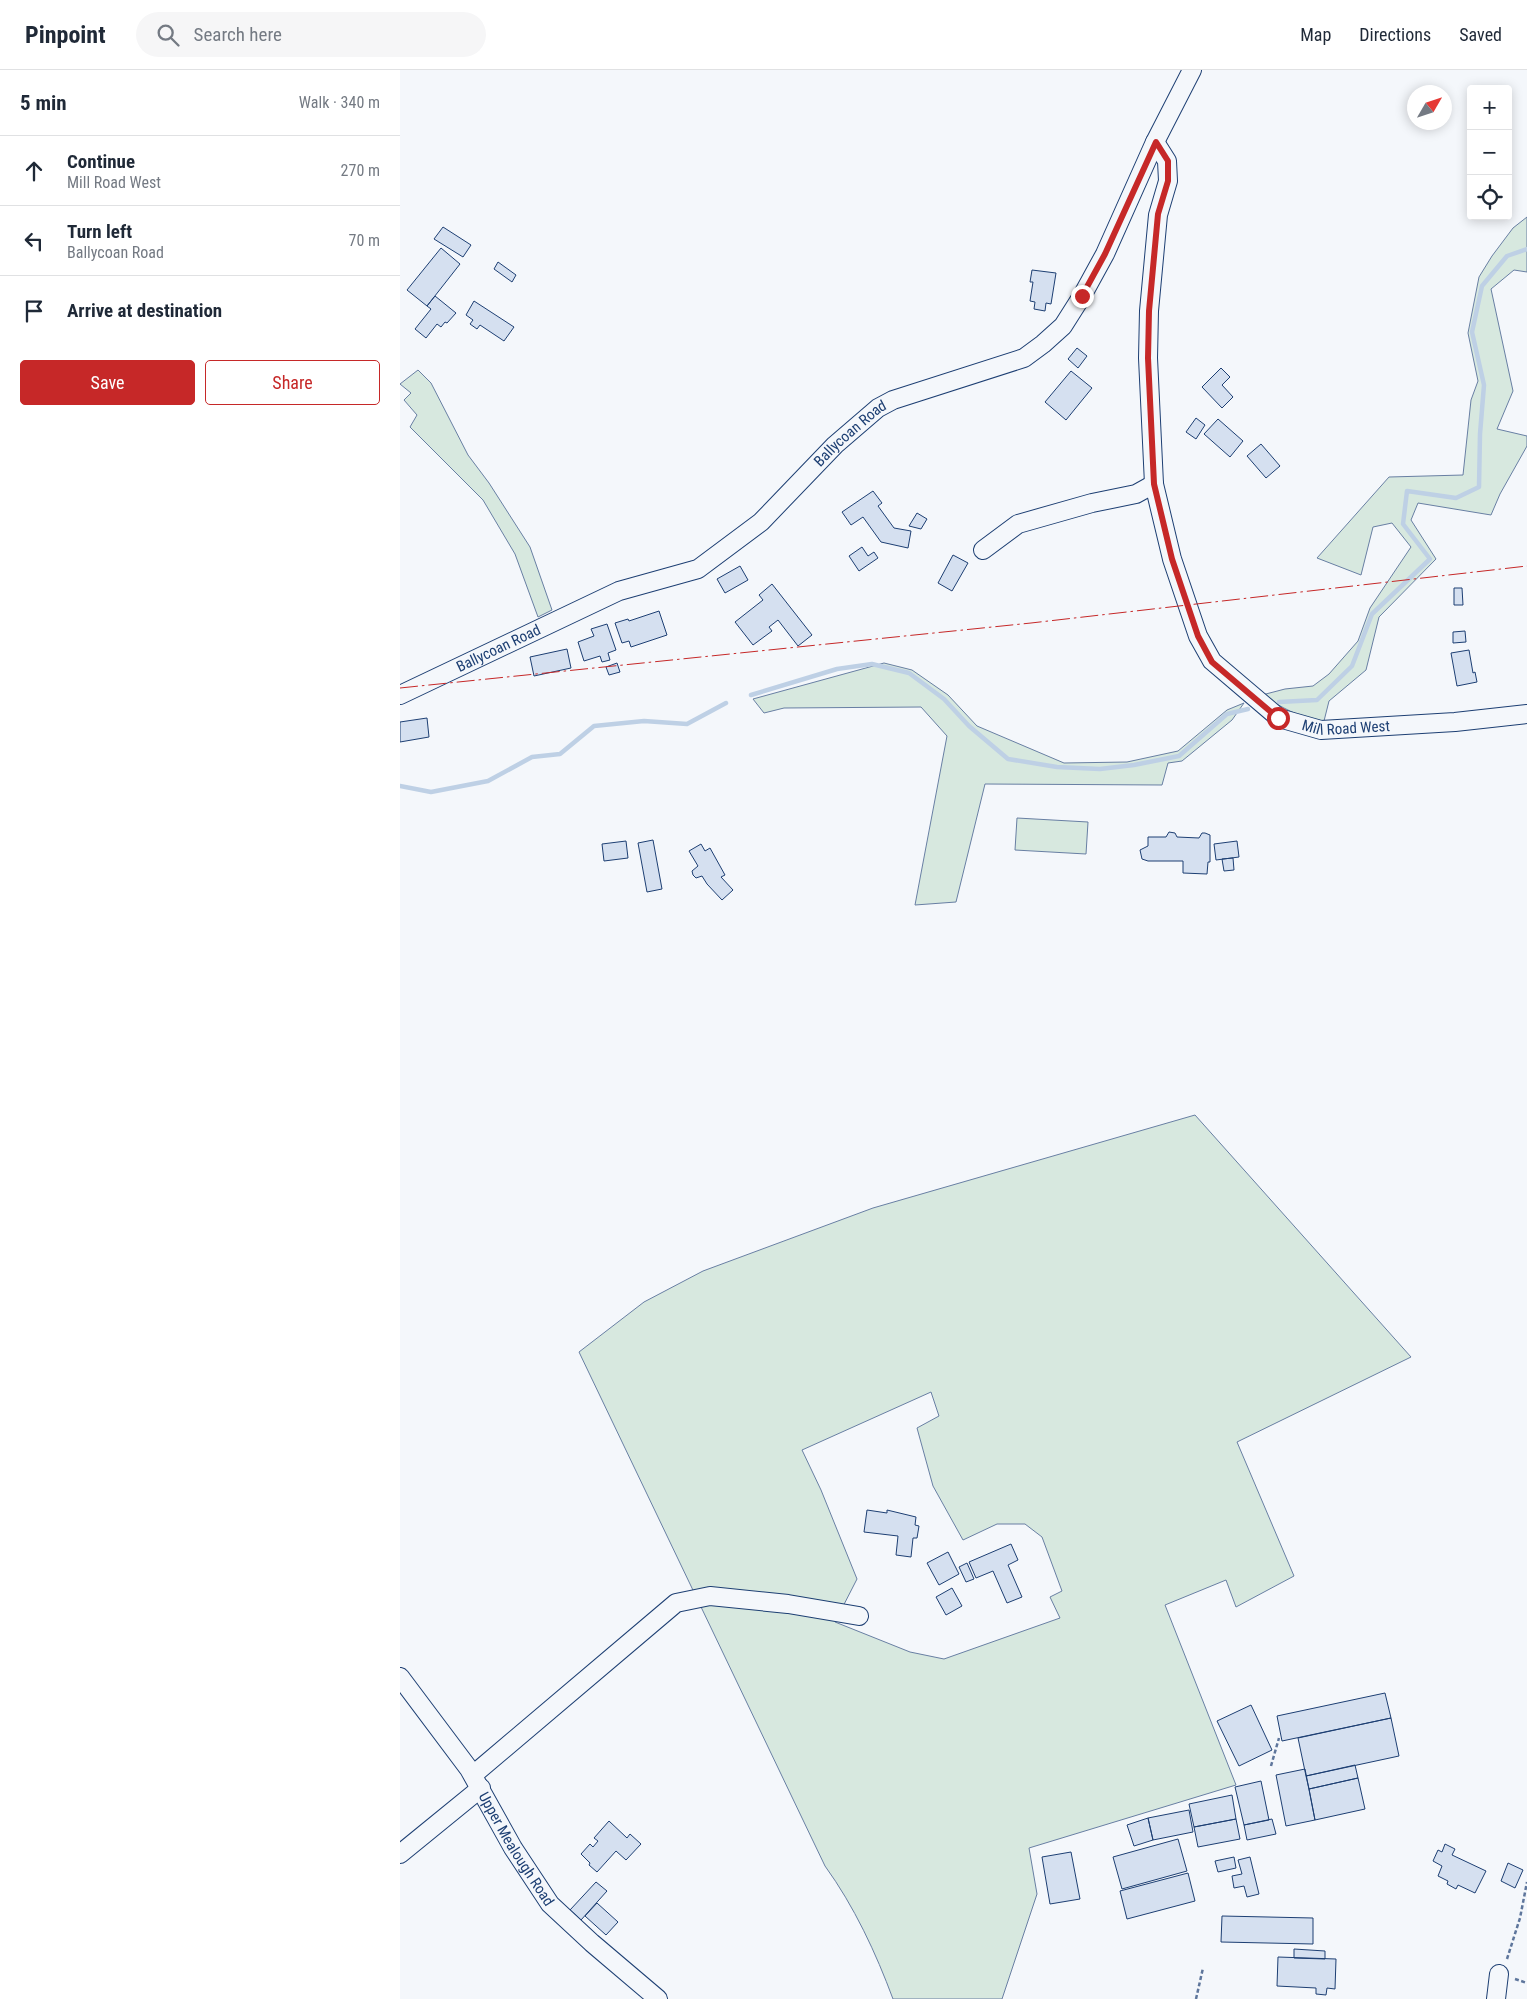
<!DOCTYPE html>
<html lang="en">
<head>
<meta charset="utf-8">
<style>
	body { margin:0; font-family:"Roboto Condensed",sans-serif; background:#f6f6f7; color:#1f2937 }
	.controls { position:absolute; right:15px; top:15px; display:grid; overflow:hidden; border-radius:5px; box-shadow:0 2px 12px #0003 }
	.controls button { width:45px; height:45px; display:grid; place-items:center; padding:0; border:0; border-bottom:1px solid #e0e1e3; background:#fff; color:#1f2937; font:25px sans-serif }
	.compass { position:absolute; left:1007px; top:15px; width:45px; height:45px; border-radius:50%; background:#fff; box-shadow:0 2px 12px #0003; rotate:51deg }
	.stop { position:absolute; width:15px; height:15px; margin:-11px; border:4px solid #c62828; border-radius:50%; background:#fff }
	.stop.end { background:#c62828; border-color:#fff; box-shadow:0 1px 5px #0008 }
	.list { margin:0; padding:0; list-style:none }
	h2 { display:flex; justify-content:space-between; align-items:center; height:65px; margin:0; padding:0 20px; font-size:21px }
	h2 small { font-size:16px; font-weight:400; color:#747a83 }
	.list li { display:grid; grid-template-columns:32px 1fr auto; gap:15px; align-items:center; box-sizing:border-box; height:70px; padding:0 20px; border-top:1px solid #e0e1e3 }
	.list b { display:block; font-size:19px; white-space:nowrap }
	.list p { margin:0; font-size:16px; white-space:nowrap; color:#747a83 }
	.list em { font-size:16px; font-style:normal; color:#747a83 }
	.actions { display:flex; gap:10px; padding:15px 20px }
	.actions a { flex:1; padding:11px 0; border:1px solid #c62828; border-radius:5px; text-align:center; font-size:18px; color:#c62828 }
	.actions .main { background:#c62828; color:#fff }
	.icon { flex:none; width:28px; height:28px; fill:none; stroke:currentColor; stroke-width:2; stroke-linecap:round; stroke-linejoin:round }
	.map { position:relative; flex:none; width:1127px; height:1929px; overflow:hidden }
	header { display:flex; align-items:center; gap:30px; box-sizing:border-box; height:70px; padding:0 25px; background:#fff; border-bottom:1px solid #e0e1e3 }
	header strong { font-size:24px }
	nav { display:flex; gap:28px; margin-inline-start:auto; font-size:18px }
	.search { width:350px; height:45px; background:#f6f6f7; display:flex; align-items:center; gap:12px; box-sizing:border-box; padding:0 18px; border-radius:28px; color:#747a83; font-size:19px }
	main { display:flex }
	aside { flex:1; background:#fff }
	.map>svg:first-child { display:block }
</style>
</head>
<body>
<header>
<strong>Pinpoint</strong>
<div class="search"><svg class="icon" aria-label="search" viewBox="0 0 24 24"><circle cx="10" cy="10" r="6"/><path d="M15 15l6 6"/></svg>Search here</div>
<nav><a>Map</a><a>Directions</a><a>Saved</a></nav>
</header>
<main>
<aside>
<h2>5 min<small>Walk · 340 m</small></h2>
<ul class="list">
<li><svg class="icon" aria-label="ahead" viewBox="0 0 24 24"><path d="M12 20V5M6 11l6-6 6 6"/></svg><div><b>Continue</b><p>Mill Road West</p></div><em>270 m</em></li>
<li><svg class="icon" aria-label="left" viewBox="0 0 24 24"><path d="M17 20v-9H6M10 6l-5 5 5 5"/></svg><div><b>Turn left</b><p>Ballycoan Road</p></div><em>70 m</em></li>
<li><svg class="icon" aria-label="arrive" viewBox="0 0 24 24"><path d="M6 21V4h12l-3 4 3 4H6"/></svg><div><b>Arrive at destination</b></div></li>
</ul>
<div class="actions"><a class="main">Save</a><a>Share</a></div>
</aside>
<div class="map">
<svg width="1127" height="1929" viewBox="0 0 1127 1929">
	<rect width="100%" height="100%" fill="#f4f7fb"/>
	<path fill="#d7e8df" stroke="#687fa3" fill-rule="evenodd" d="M 1127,147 L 1127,202 L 1114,200 L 1091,219 L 1113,321 L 1097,359 L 1127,366 L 1127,376 L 1100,424 L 1091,445 L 1018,433 L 1011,450 L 1036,489 L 979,547 L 966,600 L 929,631 L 924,651 C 901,649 881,637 862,625 L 885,619 L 913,616 L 929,604 L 958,571 L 970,538 L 1011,477 L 992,453 L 973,457 L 961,505 L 917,488 L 989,407 L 1063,405 L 1071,330 L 1078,311 L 1068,263 L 1079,207 L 1092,186 L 1113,158 Z
		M 18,300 L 31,313 L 68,385 L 89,413 L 130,477 L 152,540 L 138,547 L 115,484 L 83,430 L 10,357 L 17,345 L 4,330 L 11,323 L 0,314 Z
		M 484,593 L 512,600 L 548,625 L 577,656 L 664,693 L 727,692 L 778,681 L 827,640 L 844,633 L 832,650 L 782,691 L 768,693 L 762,715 L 585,714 L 556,832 L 515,835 L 547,666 L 521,637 L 384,638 L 364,643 L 353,629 Z
		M 617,748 L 688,752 L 686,784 L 615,780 Z
		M 795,1045 L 1011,1287 L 837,1372 L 894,1506 L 836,1537 L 826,1510 L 765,1535 L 836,1715 L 629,1778 L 637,1824 L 602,1929 L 493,1929 C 476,1883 454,1836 425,1796 L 179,1282 L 244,1232 L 303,1201 L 473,1138 ZM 531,1322 L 539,1346 L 517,1358 L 533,1416 L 563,1470 L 597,1454 L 625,1454 L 642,1467 L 662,1521 L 650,1527 L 660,1548 L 544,1589 L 510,1582 L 435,1552 L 457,1509 L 421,1420 L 402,1380 Z"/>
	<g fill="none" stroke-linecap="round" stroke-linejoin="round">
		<path stroke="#bed0e5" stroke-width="4.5" d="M 351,625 L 437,599 L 472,594 L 509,603 L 544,629 L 569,656 L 608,689 L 657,697 L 700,699 L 734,695 L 779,686 L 827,644 L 848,639
			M 879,632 L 917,630 L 952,596 L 972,544 L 1030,489 L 1003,454 L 1007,421 L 1056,428 L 1079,417 L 1080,364 L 1084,315 L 1072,262 L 1082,216 L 1107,186 L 1127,179
			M 0,716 L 31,722 L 88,711 L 132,687 L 160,684 L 194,656 L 244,651 L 287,654 L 326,633"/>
	</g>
	<path fill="#d5e0f0" stroke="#1d3f73" d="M 43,157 L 71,175 L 63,187 L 34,169 Z
		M 41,178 L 60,194 L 27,236 L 7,220 Z
		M 98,192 L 116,205 L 112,212 L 94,199 Z
		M 632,200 L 656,203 L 651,234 L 646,233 L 645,241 L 634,239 L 635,232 L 630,231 L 633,212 L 630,212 Z
		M 35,226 L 56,243 L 47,253 L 45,252 L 41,257 L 37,254 L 26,268 L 15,259 L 31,239 L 27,236 Z
		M 74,231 L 114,257 L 104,271 L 80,255 L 77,259 L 70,254 L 73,250 L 66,245 Z
		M 677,278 L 687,286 L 678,298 L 668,289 Z
		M 821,298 L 830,307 L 822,315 L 833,327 L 822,338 L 802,317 Z
		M 671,301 L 692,318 L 666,350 L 645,332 Z
		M 796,348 L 805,355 L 796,369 L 786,362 Z
		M 818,349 L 843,371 L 830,387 L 804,364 Z
		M 861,374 L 880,396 L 866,408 L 847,386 Z
		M 473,421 L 482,433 L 478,436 L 494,458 L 511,461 L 508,478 L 481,472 L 463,447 L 451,455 L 442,442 Z
		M 517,443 L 527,449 L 521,459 L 509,456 Z
		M 462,477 L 468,486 L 474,482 L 478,488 L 459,501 L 449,486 Z
		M 553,485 L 568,493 L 552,521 L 538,513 Z
		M 340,496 L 348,510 L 325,523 L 317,509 Z
		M 372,514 L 412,565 L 398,576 L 378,550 L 369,557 L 372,561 L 353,575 L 335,552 L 363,530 L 359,525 Z
		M 1054,518 L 1062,518 L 1063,535 L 1054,535 Z
		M 259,541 L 267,565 L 231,577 L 229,571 L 222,573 L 215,553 L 228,549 L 229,551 Z
		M 207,554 L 216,580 L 208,583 L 210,590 L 202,592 L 200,586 L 184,591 L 178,572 L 194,566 L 191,559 Z
		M 1065,561 L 1066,572 L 1053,573 L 1053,562 Z
		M 167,579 L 171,598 L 134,606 L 130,587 Z
		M 1069,580 L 1073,603 L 1075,602 L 1077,612 L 1057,616 L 1051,583 Z
		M 217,593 L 220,602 L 209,605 L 206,597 Z
		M 27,648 L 29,667 L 0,672 L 0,652 Z
		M 769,762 L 775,763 L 777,767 L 799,768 L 802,763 L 805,763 L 810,765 L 810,792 L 808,792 L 807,804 L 783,803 L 783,791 L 748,791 L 742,789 L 740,780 L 748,776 L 748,767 L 766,767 Z
		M 253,770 L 262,819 L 247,822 L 238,773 Z
		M 226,771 L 228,788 L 204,791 L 202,774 Z
		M 837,771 L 839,787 L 816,790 L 814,774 Z
		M 301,774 L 305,781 L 310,778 L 325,805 L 321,807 L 333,820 L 322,830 L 307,814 L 302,806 L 296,808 L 293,805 L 292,801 L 298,796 L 289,781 Z
		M 833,788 L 834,800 L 824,801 L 822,789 Z
		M 467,1440 L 487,1443 L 487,1440 L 516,1447 L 515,1455 L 519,1456 L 517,1468 L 513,1468 L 511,1487 L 496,1485 L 498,1466 L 464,1462 Z
		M 611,1474 L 618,1490 L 608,1495 L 622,1527 L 607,1533 L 593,1501 L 576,1508 L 569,1492 Z
		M 548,1482 L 559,1504 L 539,1515 L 527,1493 Z
		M 567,1493 L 574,1509 L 566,1512 L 559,1497 Z
		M 552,1518 L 562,1536 L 546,1545 L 536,1527 Z
		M 985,1623 L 991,1648 L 882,1671 L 877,1646 Z
		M 851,1635 L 872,1680 L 839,1696 L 817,1651 Z
		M 991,1648 L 999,1686 L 906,1706 L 898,1668 Z
		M 955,1695 L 958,1708 L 909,1719 L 906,1706 Z
		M 905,1699 L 915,1750 L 886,1756 L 876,1705 Z
		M 958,1708 L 965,1739 L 915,1750 L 909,1719 Z
		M 861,1711 L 869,1750 L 844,1755 L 835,1717 Z
		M 832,1725 L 836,1749 L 794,1757 L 789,1734 Z
		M 789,1740 L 793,1762 L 753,1770 L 748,1748 Z
		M 748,1748 L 753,1770 L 734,1776 L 727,1755 Z
		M 836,1749 L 840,1769 L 798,1777 L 794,1757 Z
		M 872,1749 L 876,1764 L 847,1770 L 844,1755 Z
		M 209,1751 L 227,1768 L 230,1764 L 241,1774 L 226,1790 L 216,1781 L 197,1802 L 189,1795 L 190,1793 L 181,1784 L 190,1774 L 193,1777 L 198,1771 L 194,1768 Z
		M 778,1769 L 787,1801 L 722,1819 L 713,1787 Z
		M 1045,1774 L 1055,1779 L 1052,1785 L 1086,1801 L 1075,1823 L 1058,1815 L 1056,1819 L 1047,1814 L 1048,1811 L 1038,1806 L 1042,1796 L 1033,1791 L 1038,1780 L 1042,1782 Z
		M 671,1782 L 680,1829 L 650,1834 L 642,1787 Z
		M 834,1787 L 836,1798 L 818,1802 L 815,1791 Z
		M 850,1787 L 859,1824 L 847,1827 L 844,1816 L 834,1818 L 832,1806 L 842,1804 L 838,1790 Z
		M 1108,1793 L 1123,1800 L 1115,1818 L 1101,1811 Z
		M 788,1803 L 795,1831 L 727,1849 L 720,1821 Z
		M 196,1812 L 207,1821 L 181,1850 L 170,1840 Z
		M 197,1833 L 218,1852 L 206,1865 L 185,1846 Z
		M 822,1846 L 913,1848 L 913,1874 L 821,1872 Z
		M 894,1879 L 925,1881 L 925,1889 L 894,1888 Z
		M 878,1887 L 936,1889 L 935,1919 L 927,1918 L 926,1925 L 916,1924 L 916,1918 L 877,1916 Z"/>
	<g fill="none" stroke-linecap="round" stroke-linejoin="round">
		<g stroke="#1d3f73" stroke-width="20">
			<g id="minor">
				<path id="s1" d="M 755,72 L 767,91 L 768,111 L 758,145 L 749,241 L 748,288 L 754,414 L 772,489 L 798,566 L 812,591 L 879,648 L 921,660 L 1055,652 L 1127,644"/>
				<path d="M 583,480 L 618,454 L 692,433 L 736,424 L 754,414"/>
				<path id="s2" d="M 0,625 L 219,521 L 298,499 L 361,452 L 435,375 L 478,338 L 493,330 L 624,288 L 643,274 L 663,256 L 682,226 L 705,184 L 755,72 L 792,0"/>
				<path id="s3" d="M 0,1607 L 69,1699 L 113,1778 L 150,1834 L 192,1873 L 258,1929"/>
				<path d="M 73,1705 L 276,1533 L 310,1526 L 388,1534 L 459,1546"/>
				<path d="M 0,1784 L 81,1718"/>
				<path d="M 1096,1929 L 1099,1904"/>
			</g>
		</g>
		<path stroke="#5e769c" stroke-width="2.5" stroke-dasharray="4 2.5" stroke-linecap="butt" d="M 871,1696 L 879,1668
			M 1107,1889 L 1120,1848 L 1127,1812
			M 1115,1909 L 1127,1913
			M 796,1929 L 803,1898"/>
		<use href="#minor" stroke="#f4f7fb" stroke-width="18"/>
		<path stroke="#c62828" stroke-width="1" stroke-dasharray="18 4 2.5 4" stroke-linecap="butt" d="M 0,618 L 631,553 L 1127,496"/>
	</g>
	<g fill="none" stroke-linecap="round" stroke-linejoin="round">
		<path stroke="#c62828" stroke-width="6" d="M 682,226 L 705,184 L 756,72 L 768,91 L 768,111 L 758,144 L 749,241 L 748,288 L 754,414 L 772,489 L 798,566 L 812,592 L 878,648"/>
	</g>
	<g text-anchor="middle" stroke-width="4" stroke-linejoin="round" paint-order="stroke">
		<g font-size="15" fill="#1d3f73" stroke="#f4f7fb">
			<text dy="5" stroke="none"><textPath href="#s2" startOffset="529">Ballycoan Road</textPath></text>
			<text dy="5" stroke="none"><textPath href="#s2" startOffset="109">Ballycoan Road</textPath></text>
			<text dy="5" stroke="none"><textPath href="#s1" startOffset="691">Mill Road West</textPath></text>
			<text dy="5" stroke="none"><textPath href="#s3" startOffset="208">Upper Mealough Road</textPath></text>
		</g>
	</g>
</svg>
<div class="controls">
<button>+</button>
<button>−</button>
<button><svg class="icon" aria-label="locate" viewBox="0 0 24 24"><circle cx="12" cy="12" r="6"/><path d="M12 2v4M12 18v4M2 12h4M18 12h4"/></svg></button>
</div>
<svg class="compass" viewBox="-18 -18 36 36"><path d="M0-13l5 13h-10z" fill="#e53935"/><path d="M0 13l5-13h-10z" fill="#747a83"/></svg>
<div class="stop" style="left:878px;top:648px"></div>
<div class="stop end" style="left:682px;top:226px"></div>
</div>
</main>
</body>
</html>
